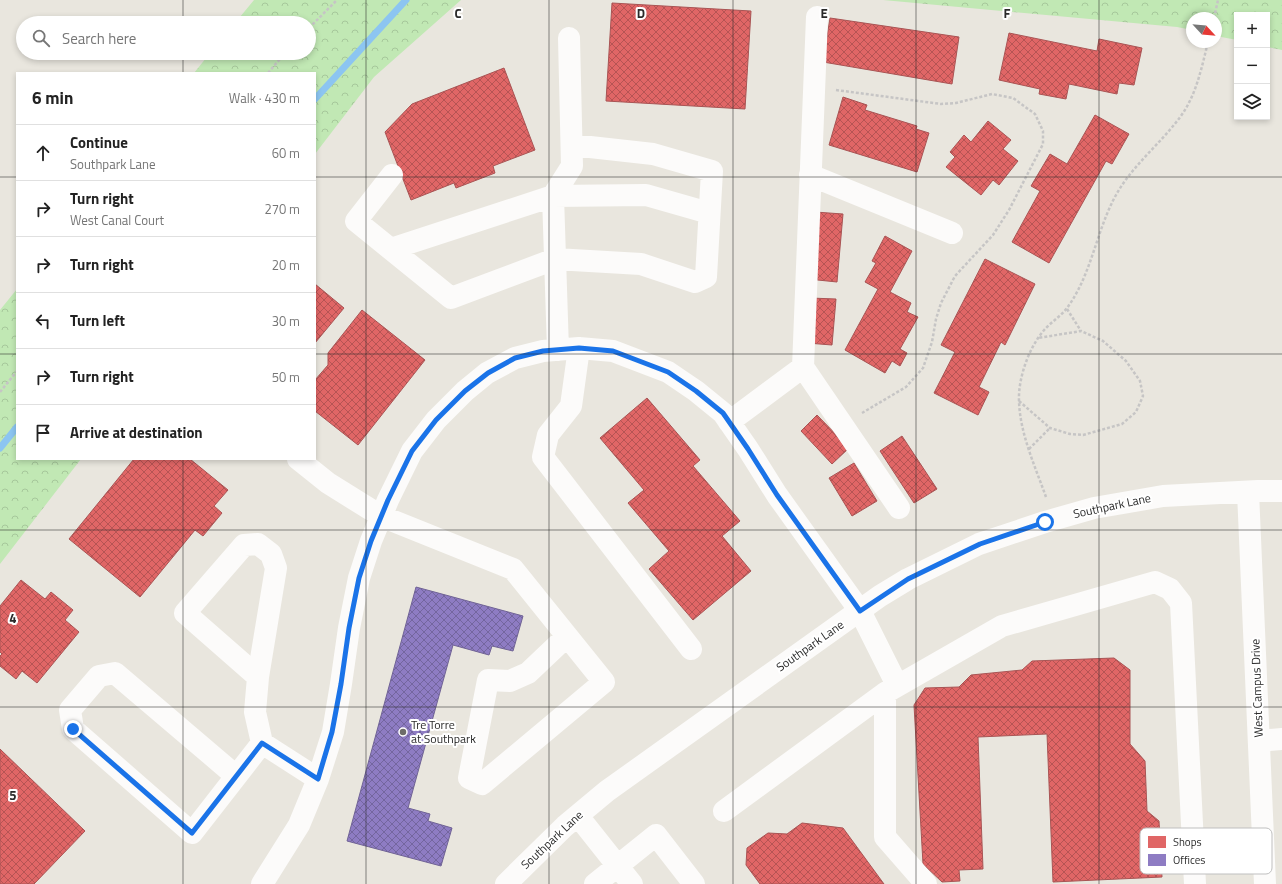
<!DOCTYPE html>
<html lang="en">
<head>
<meta charset="utf-8">
<style>
	body { margin:0; font-family:"Titillium Web",sans-serif; background:#f2f2f2; color:#222 }
	.controls { position:absolute; right:12px; top:12px; display:grid; overflow:hidden; border-radius:0px; box-shadow:0 2px 6px #0003 }
	.controls button { width:36px; height:36px; display:grid; place-items:center; padding:0; border:0; border-bottom:1px solid #e0e0e0; background:#fff; color:#222; font:20px sans-serif }
	.compass { position:absolute; left:1186px; top:12px; width:36px; height:36px; border-radius:50%; background:#fff; box-shadow:0 2px 6px #0003; rotate:116deg }
	.stop { position:absolute; width:12px; height:12px; margin:-9px; border:3px solid #1a73e8; border-radius:50%; background:#fff }
	.stop.end { background:#1a73e8; border-color:#fff; box-shadow:0 1px 4px #0008 }
	.list { margin:0; padding:0; list-style:none }
	h2 { display:flex; justify-content:space-between; align-items:center; height:52px; margin:0; padding:0 16px; font-size:17px }
	h2 small { font-size:13px; font-weight:400; color:#767676 }
	.list li { display:grid; grid-template-columns:26px 1fr auto; gap:12px; align-items:center; box-sizing:border-box; height:56px; padding:0 16px; border-top:1px solid #e0e0e0 }
	.list b { display:block; font-size:15px; white-space:nowrap }
	.list p { margin:0; font-size:13px; white-space:nowrap; color:#767676 }
	.list em { font-size:13px; font-style:normal; color:#767676 }
	.icon { flex:none; width:22px; height:22px; fill:none; stroke:currentColor; stroke-width:2; stroke-linecap:round; stroke-linejoin:round }
	.map { position:relative; flex:none; width:1282px; height:884px; overflow:hidden }
	.search { position:absolute; background:#fff; box-shadow:0 2px 6px #0003; left:16px; top:16px; width:300px; height:44px; display:flex; align-items:center; gap:10px; box-sizing:border-box; padding:0 14px; border-radius:22px; color:#767676; font-size:15px }
	.panel { position:absolute; background:#fff; box-shadow:0 2px 6px #0003; left:16px; top:72px; width:300px; height:388px; border-radius:0px }
	.map>svg:first-child { display:block }
</style>
</head>
<body>
<div class="map">
<svg width="1282" height="884" viewBox="0 0 1282 884">
	<defs>
		<pattern id="forest-crowns" width="20" height="18" patternUnits="userSpaceOnUse"><rect width="20" height="18" fill="#c1e8b4"/><path d="M2 6a3 3 0 1 1 6 0M12 15a3 3 0 1 1 6 0" fill="none" stroke="#a6c79b"/></pattern>
		<pattern id="shops-cross-hatch" width="8" height="8" patternUnits="userSpaceOnUse"><rect width="8" height="8" fill="#e06666"/><path d="M0 0l8 8M0 8l8-8" fill="none" stroke="#b65454"/></pattern>
		<pattern id="offices-cross-hatch" width="8" height="8" patternUnits="userSpaceOnUse"><rect width="8" height="8" fill="#8e7cc3"/><path d="M0 0l8 8M0 8l8-8" fill="none" stroke="#74669f"/></pattern>
	</defs>
	<rect width="100%" height="100%" fill="#e9e6de"/>
	<path fill="url(#forest-crowns)" d="M 254,0 L 461,0 L 374,77 L 315,154 L 315,73 L 194,73 L 210,53 L 309,53 L 309,23 L 235,23 Z
		M 883,0 L 1282,0 L 1282,50 L 1267,47 L 1267,15 L 1237,15 L 1237,40 L 1216,36 L 1216,18 L 1192,18 L 1192,30 L 1177,27 Z
		M 17,289 L 17,459 L 81,459 L 0,564 L 0,310 Z"/>
	<path fill="url(#shops-cross-hatch)" stroke="#a95454" d="M 612,3 L 751,11 L 745,109 L 606,101 Z
		M 830,18 L 959,37 L 952,84 L 823,62 Z
		M 1009,33 L 1097,51 L 1099,39 L 1142,48 L 1134,85 L 1119,83 L 1117,94 L 1069,84 L 1066,99 L 1039,94 L 1040,89 L 999,80 Z
		M 504,68 L 535,150 L 493,166 L 495,173 L 456,188 L 454,183 L 411,200 L 385,132 L 412,104 Z
		M 843,97 L 867,105 L 865,110 L 917,126 L 916,129 L 929,133 L 917,172 L 829,145 Z
		M 1095,115 L 1129,134 L 1112,164 L 1106,161 L 1049,263 L 1012,242 L 1040,191 L 1031,186 L 1050,154 L 1067,164 Z
		M 988,121 L 1011,140 L 1003,149 L 1018,161 L 999,185 L 993,180 L 981,195 L 946,167 L 955,157 L 950,152 L 964,135 L 971,142 Z
		M 815,212 L 843,214 L 837,282 L 808,279 Z
		M 885,236 L 912,251 L 890,292 L 911,303 L 907,312 L 918,317 L 900,349 L 907,353 L 900,366 L 892,361 L 885,373 L 845,350 L 878,289 L 865,282 L 876,263 L 872,261 Z
		M 985,259 L 1035,284 L 1005,345 L 1001,342 L 979,387 L 989,392 L 978,415 L 934,393 L 955,352 L 941,345 Z
		M 315,284 L 344,308 L 315,343 Z
		M 810,298 L 836,299 L 832,345 L 807,343 Z
		M 362,310 L 425,360 L 358,445 L 315,411 L 315,380 L 328,365 L 328,353 Z
		M 647,398 L 700,460 L 693,466 L 740,521 L 722,536 L 751,571 L 693,620 L 649,569 L 669,551 L 628,503 L 644,490 L 600,438 Z
		M 817,415 L 849,448 L 832,464 L 801,431 Z
		M 902,436 L 937,489 L 914,503 L 880,451 Z
		M 134,459 L 190,459 L 228,490 L 214,506 L 222,513 L 203,536 L 195,530 L 140,597 L 69,539 Z
		M 854,463 L 877,501 L 852,516 L 829,478 Z
		M 21,580 L 45,599 L 51,592 L 73,610 L 65,620 L 79,632 L 37,683 L 22,671 L 16,679 L 0,666 L 0,656 L 2,654 L 0,652 L 0,606 Z
		M 1114,658 L 1130,670 L 1130,744 L 1145,761 L 1147,811 L 1159,821 L 1162,877 L 1053,882 L 1047,734 L 978,737 L 983,869 L 959,870 L 960,881 L 942,882 L 923,864 L 914,705 L 925,688 L 959,687 L 971,675 L 1022,670 L 1032,661 Z
		M 0,749 L 85,831 L 34,884 L 0,884 Z
		M 802,823 L 843,828 L 884,884 L 760,884 L 746,865 L 747,848 L 768,833 L 787,834 Z"/>
	<path fill="url(#offices-cross-hatch)" stroke="#706395" d="M 416,587 L 523,616 L 513,651 L 492,646 L 489,655 L 453,645 L 408,808 L 430,814 L 428,821 L 452,828 L 441,866 L 347,841 Z"/>
	<g fill="none" stroke-linecap="round" stroke-linejoin="round">
		<path stroke="#8cc5f1" stroke-width="7" d="M 315,99 L 406,0
			M 0,448 L 17,427"/>
		<path stroke="#c6c5c5" stroke-width="2.5" stroke-dasharray="3 2" stroke-linecap="butt" d="M 1214,18 L 1218,0
			M 309,28 L 337,0
			M 268,73 L 285,53
			M 836,90 L 941,104 L 956,103 L 992,94 L 1013,98 L 1035,114 L 1043,131 L 1043,144 L 1009,210 L 993,235 L 955,276 L 941,303 L 936,319 L 932,342 L 923,368 L 906,387 L 862,413
			M 1067,309 L 1081,331
			M 0,392 L 17,371
			M 1019,401 L 1050,428 L 1070,434 L 1083,435 L 1122,424 L 1136,412 L 1143,396 L 1140,381 L 1126,361 L 1103,341 L 1081,331 L 1038,338
			M 1029,449 L 1050,428
			M 1046,497 C 1035,466 1020,434 1019,401 C 1018,377 1030,344 1047,327 C 1054,320 1062,315 1067,308 C 1092,274 1096,231 1116,195 C 1133,164 1163,142 1183,113 C 1197,92 1202,66 1208,42"/>
		<path stroke="#fcfbfa" stroke-width="22" d="M 392,175 L 356,221 L 451,298 L 555,259 L 641,264 L 695,282 L 706,277 L 712,171 L 653,154 L 572,145
			M 810,175 L 952,233
			M 391,249 L 553,196 L 646,195 L 709,213
			M 579,348 L 571,406 L 548,435 L 543,457 L 691,649
			M 558,350 L 553,196 L 572,166 L 569,38
			M 803,367 L 817,17
			M 729,422 L 803,367 L 899,508
			M 298,459 L 328,483 L 381,516 L 513,569 L 604,682 L 482,784 L 469,778 L 488,680 L 510,681 L 528,673 L 567,636
			M 1248,492 L 1265,884
			M 258,677 L 185,613 L 244,545 L 258,544 L 271,554 L 276,568 L 258,677 L 255,712 L 262,743 L 318,779
			M 885,693 L 1002,626 L 1155,582 L 1170,589 L 1181,603 L 1195,884
			M 1259,741 L 1282,739
			M 236,776 L 115,673 L 99,676 L 70,710 L 73,729 L 192,833 L 262,743
			M 724,811 L 885,693 L 885,837 L 926,884
			M 578,816 L 632,884
			M 262,884 L 299,825 L 318,779 L 333,732 L 341,684 L 349,628 L 359,578 L 371,541 L 388,500 L 412,451 L 436,420 L 465,391 L 487,373 L 515,358 L 543,351 L 579,348 L 613,351 L 668,372 L 696,391 L 723,413 L 748,449 L 777,495 L 860,611 L 897,685
			M 506,884 L 565,826 L 607,791 L 880,596 L 908,579 L 979,544 L 1045,522 L 1094,508 L 1163,496 L 1258,491 L 1282,491
			M 595,884 L 656,835 L 694,884"/>
	</g>
	<g fill="none" stroke-linecap="round" stroke-linejoin="round">
		<path stroke="#1a73e8" stroke-width="5" d="M 73,729 L 192,833 L 262,743 L 318,779 L 332,732 L 341,684 L 349,628 L 359,578 L 371,541 L 388,500 L 412,451 L 436,420 L 465,391 L 488,373 L 515,358 L 543,351 L 579,348 L 613,351 L 668,372 L 696,391 L 723,413 L 748,449 L 777,495 L 860,611 L 908,579 L 980,544 L 1045,522"/>
	</g>
	<path fill="none" stroke="#2a2a2a" stroke-width="1" stroke-opacity="0.55" d="M 183,0 L 183,23M 366,0 L 366,884M 549,0 L 549,884M 733,0 L 733,884M 916,0 L 916,884M 1099,0 L 1099,884M 183,53 L 183,73M 0,177 L 17,177M 315,177 L 1282,177M 0,354 L 17,354M 315,354 L 1282,354M 183,459 L 183,884M 0,530 L 1282,530M 0,707 L 1282,707"/>
	<circle fill="#6d6c69" stroke="#fff" stroke-width="1.5" cx="403" cy="732" r="4"/>
	<g text-anchor="middle" stroke-width="4" stroke-linejoin="round" paint-order="stroke">
		<g font-size="12" fill="#2a2a2a" stroke="#fff">
			<text transform="translate(1112 506) rotate(-12)" y="4">Southpark Lane</text>
			<text transform="translate(810 646) rotate(-35)" y="4">Southpark Lane</text>
			<text transform="translate(1257 688) rotate(-92)" y="4">West Campus Drive</text>
			<text transform="translate(552 840) rotate(-43)" y="4">Southpark Lane</text>
		</g>
		<g font-size="12" fill="#2a2a2a" stroke="#fff" text-anchor="start">
			<text x="411" y="729">Tre Torre<tspan x="411" dy="14">at Southpark</tspan></text>
		</g>
	</g>
	<rect x="1140" y="828" width="132" height="46" rx="6" fill="#fff" stroke="#bfbfbf" stroke-width="1"/>
	<rect x="1148" y="836" width="18" height="12" fill="#e06666"/>
	<rect x="1148" y="854" width="18" height="12" fill="#8e7cc3"/>
	<g font-size="11" fill="#2a2a2a">
		<text x="1173" y="846">Shops</text>
		<text x="1173" y="864">Offices</text>
	</g>
	<g font-size="13" text-anchor="middle" font-weight="bold" fill="#2a2a2a" stroke="#fff" stroke-width="4" stroke-linejoin="round" paint-order="stroke">
		<text x="458" y="18">C</text>
		<text x="641" y="18">D</text>
		<text x="824" y="18">E</text>
		<text x="1007" y="18">F</text>
		<text x="13" y="623">4</text>
		<text x="13" y="800">5</text>
	</g>
</svg>
<div class="controls">
<button>+</button>
<button>−</button>
<button><svg class="icon" aria-label="layers" viewBox="0 0 24 24"><path d="M12 4l9 5-9 5-9-5zM3 14l9 5 9-5"/></svg></button>
</div>
<svg class="compass" viewBox="-18 -18 36 36"><path d="M0-13l5 13h-10z" fill="#e53935"/><path d="M0 13l5-13h-10z" fill="#767676"/></svg>
<div class="stop" style="left:1045px;top:522px"></div>
<div class="stop end" style="left:73px;top:729px"></div>
<div class="search"><svg class="icon" aria-label="search" viewBox="0 0 24 24"><circle cx="10" cy="10" r="6"/><path d="M15 15l6 6"/></svg>Search here</div>
<section class="panel">
<h2>6 min<small>Walk · 430 m</small></h2>
<ul class="list">
<li><svg class="icon" aria-label="ahead" viewBox="0 0 24 24"><path d="M12 20V5M6 11l6-6 6 6"/></svg><div><b>Continue</b><p>Southpark Lane</p></div><em>60 m</em></li>
<li><svg class="icon" aria-label="right" viewBox="0 0 24 24"><path d="M7 20v-9h11M14 6l5 5-5 5"/></svg><div><b>Turn right</b><p>West Canal Court</p></div><em>270 m</em></li>
<li><svg class="icon" aria-label="right" viewBox="0 0 24 24"><path d="M7 20v-9h11M14 6l5 5-5 5"/></svg><div><b>Turn right</b></div><em>20 m</em></li>
<li><svg class="icon" aria-label="left" viewBox="0 0 24 24"><path d="M17 20v-9H6M10 6l-5 5 5 5"/></svg><div><b>Turn left</b></div><em>30 m</em></li>
<li><svg class="icon" aria-label="right" viewBox="0 0 24 24"><path d="M7 20v-9h11M14 6l5 5-5 5"/></svg><div><b>Turn right</b></div><em>50 m</em></li>
<li><svg class="icon" aria-label="arrive" viewBox="0 0 24 24"><path d="M6 21V4h12l-3 4 3 4H6"/></svg><div><b>Arrive at destination</b></div></li>
</ul>
</section>
</div>
</body>
</html>
